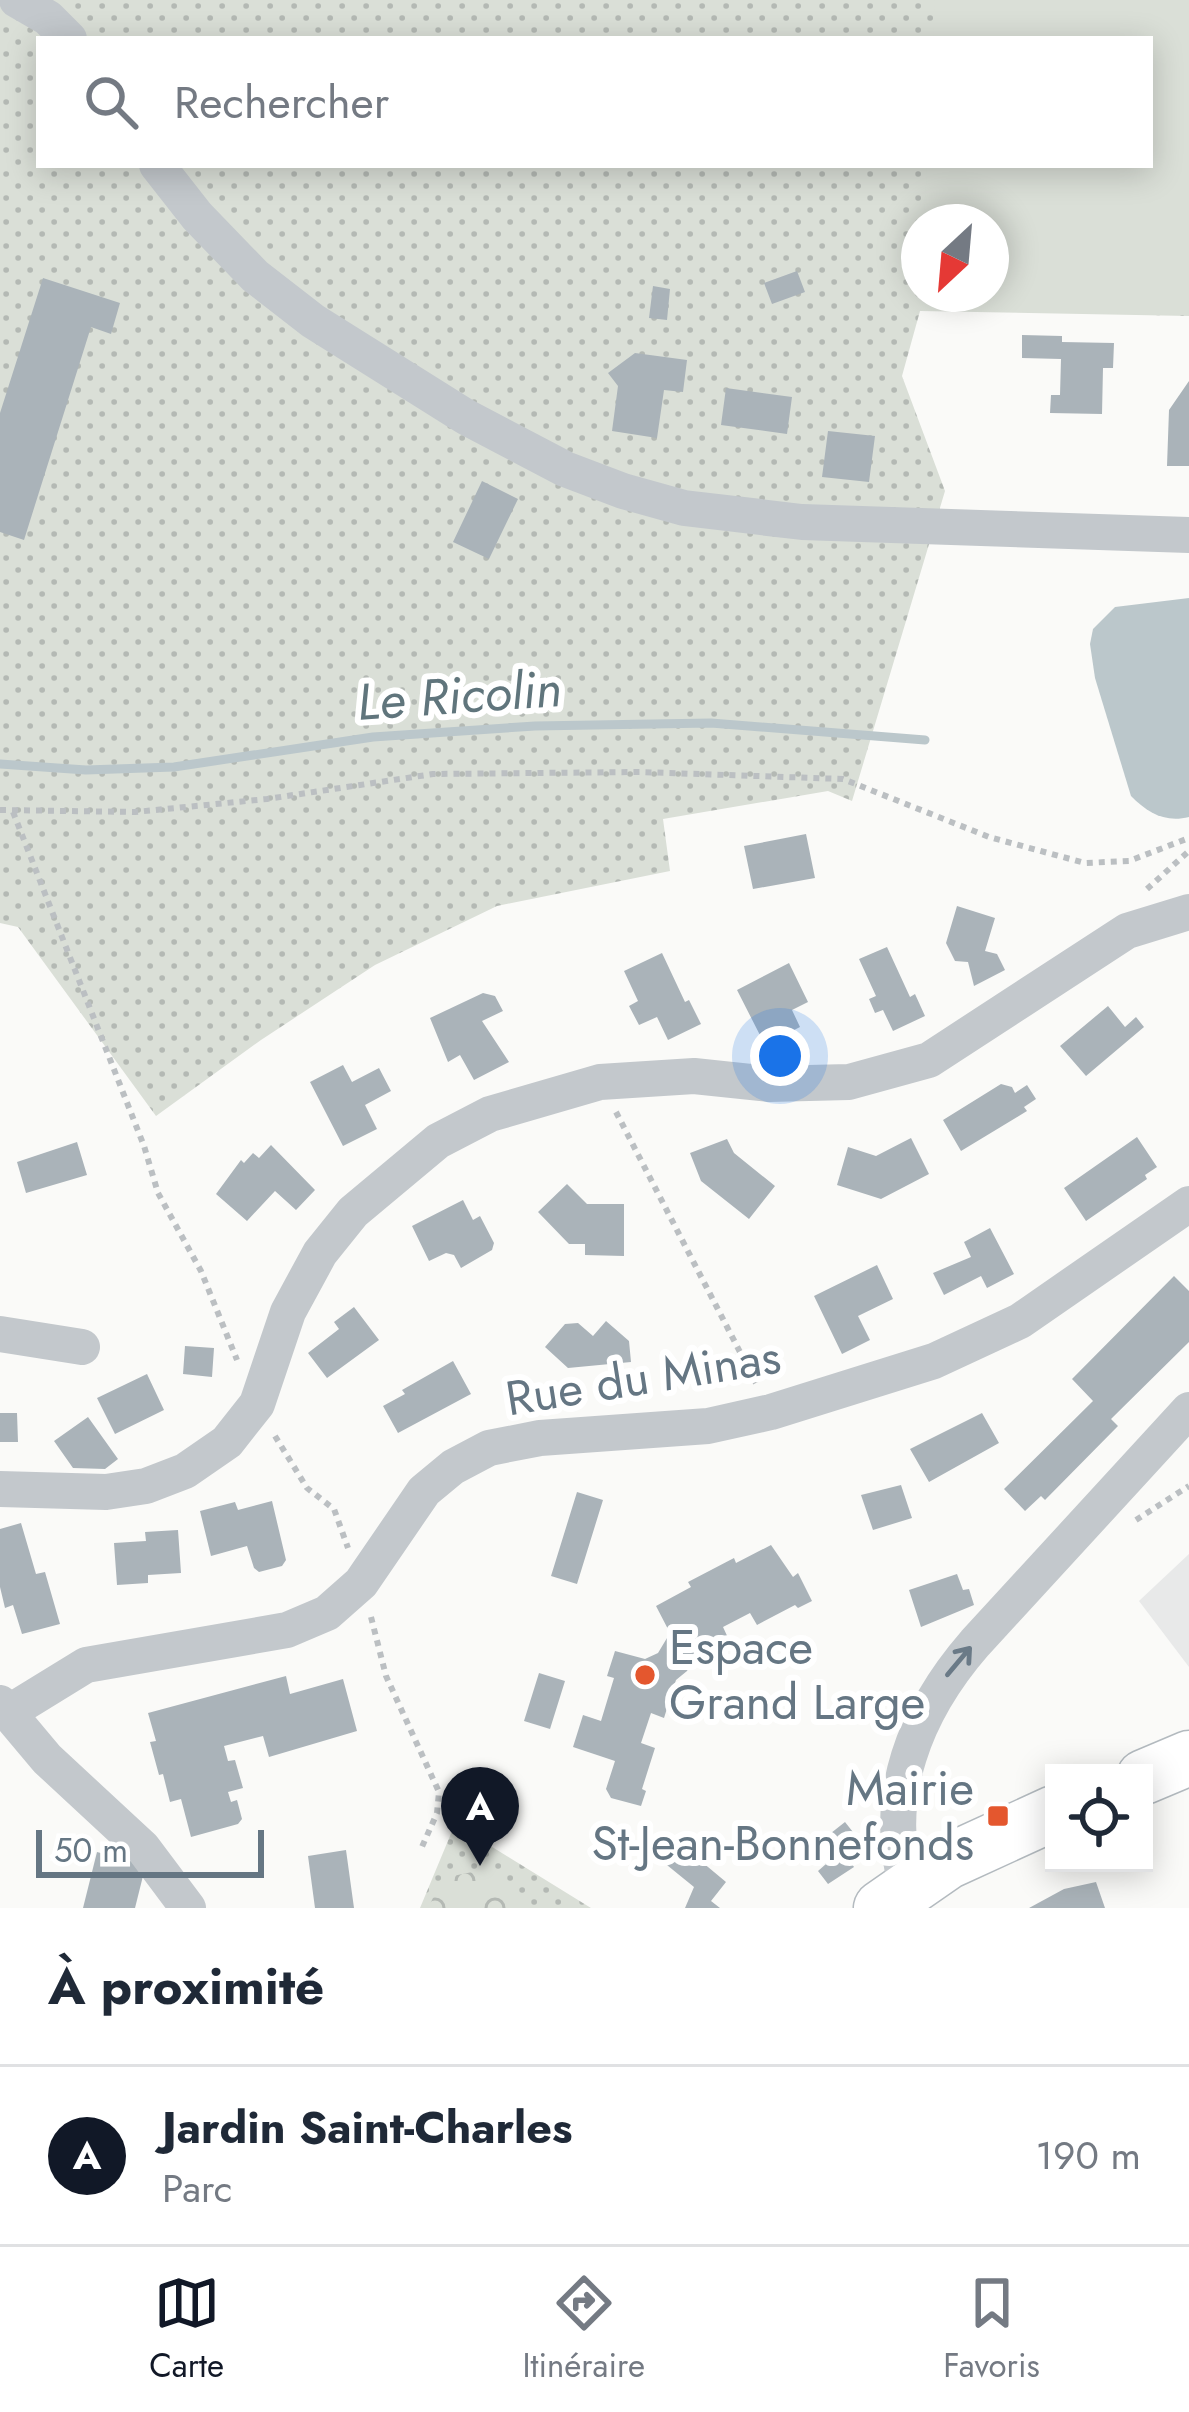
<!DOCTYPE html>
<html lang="fr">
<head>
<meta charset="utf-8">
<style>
	body { margin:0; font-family:Jost,sans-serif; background:#f2f2f3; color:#1f2937 }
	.controls { position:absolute; right:36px; bottom:36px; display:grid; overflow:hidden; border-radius:0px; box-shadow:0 6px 30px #0003 }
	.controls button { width:108px; height:108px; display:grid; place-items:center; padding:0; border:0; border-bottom:3px solid #e0e1e3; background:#fff; color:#1f2937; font:60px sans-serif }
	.compass { position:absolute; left:901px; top:204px; width:108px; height:108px; border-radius:50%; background:#fff; box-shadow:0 6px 30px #0003; rotate:206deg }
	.scale { position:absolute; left:36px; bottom:30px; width:228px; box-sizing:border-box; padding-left:12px; border:6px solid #657683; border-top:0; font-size:33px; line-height:42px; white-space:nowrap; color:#657683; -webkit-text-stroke:9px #fff; paint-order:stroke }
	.you { position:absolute; left:780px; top:1056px; width:42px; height:42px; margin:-30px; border:9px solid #fff; border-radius:50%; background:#1a73e8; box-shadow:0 0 0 18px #1a73e833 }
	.badge { display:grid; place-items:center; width:78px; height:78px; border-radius:50%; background:#111827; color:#fff; font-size:39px; font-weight:700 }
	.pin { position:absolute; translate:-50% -99px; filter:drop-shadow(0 3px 6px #0008) }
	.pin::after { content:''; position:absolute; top:63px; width:42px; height:36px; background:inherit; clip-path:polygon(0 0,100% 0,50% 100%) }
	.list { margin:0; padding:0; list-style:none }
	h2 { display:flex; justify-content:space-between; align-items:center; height:156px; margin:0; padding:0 48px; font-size:51px }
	h2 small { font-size:39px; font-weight:400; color:#747a83 }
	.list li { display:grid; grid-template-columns:78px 1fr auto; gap:36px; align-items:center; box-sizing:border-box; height:180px; padding:0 48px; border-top:3px solid #e0e1e3 }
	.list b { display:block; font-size:45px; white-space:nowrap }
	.list p { margin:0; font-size:39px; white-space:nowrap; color:#747a83 }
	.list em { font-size:39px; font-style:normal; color:#747a83 }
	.icon { flex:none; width:66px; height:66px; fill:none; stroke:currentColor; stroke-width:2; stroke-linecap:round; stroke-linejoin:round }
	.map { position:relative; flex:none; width:1189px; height:1908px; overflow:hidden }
	.search { position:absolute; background:#fff; box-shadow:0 6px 30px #0003; left:36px; right:36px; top:36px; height:132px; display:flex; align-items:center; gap:30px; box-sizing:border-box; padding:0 42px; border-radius:0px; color:#747a83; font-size:45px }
	.sheet { height:336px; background:#fff }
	nav { display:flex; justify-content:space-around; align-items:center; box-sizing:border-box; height:168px; border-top:3px solid #e0e1e3; background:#fff; font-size:33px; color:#747a83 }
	nav a { display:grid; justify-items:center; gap:6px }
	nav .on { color:#111827 }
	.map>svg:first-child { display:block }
</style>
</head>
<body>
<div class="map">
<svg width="1189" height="1908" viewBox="0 0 1189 1908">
	<defs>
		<pattern id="grass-dots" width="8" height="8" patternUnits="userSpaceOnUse" patternTransform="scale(3)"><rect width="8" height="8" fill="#dadfd7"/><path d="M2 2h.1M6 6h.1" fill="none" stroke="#b4b9b4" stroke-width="1.8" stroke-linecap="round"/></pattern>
		<pattern id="park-crowns" width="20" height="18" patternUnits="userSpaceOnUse" patternTransform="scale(3)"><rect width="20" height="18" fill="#dadfd7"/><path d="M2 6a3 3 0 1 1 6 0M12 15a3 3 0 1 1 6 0" fill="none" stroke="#b4b9b4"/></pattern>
	</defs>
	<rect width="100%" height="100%" fill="#fafaf8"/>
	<path fill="#e8e9e9" d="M 1189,1554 L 1189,1667 L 1139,1601 Z"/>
	<path fill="url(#grass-dots)" fill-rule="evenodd" d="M 0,0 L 1189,0 L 1189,316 L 920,311 L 902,376 L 945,491 L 852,801 L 828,791 L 663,819 L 670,871 L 497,906 L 375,965 L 261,1040 L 156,1116 L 18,927 L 0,923 ZM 39,39 L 1150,39 L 1150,165 L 39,165 ZM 919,222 L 991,222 L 991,294 L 919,294 Z
		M 455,1824 L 591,1908 L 420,1908 Z"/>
	<path fill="url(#park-crowns)" d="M 492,1868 L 519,1908 L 428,1908 L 443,1878 Z"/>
	<path fill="#dadfd7" d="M 935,0 L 1189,0 L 1189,315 L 920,310 L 921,294 L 991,294 L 991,222 L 924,222 L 927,165 L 1150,165 L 1150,39 L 933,39 Z"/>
	<path fill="#bbc7cb" d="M 1189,598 L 1189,817 C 1165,823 1148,813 1131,796 L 1095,678 L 1090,644 L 1093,629 L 1115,607 Z"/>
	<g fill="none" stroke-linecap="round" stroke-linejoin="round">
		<path stroke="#bbc7cb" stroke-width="9" d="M 0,764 L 86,770 L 174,767 L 373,737 L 535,726 L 711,723 L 925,740"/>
	</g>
	<path fill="#aab3b9" d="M 797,271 L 805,292 L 772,304 L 764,283 Z
		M 43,278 L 120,303 L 111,334 L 91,327 L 24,540 L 0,532 L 0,413 Z
		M 653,286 L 670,289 L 667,320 L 649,318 Z
		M 1022,335 L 1062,336 L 1062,342 L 1114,343 L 1113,368 L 1103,368 L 1102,414 L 1050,413 L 1051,395 L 1060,395 L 1061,359 L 1022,358 Z
		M 635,353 L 687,360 L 683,392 L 664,390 L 657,438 L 612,431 L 618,386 L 608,373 Z
		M 1189,381 L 1189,466 L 1167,466 L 1169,410 Z
		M 726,388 L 792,397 L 787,434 L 721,425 Z
		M 828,431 L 875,436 L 869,482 L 822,477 Z
		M 482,481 L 518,499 L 489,559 L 453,542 Z
		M 806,834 L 815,878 L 753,889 L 744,846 Z
		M 957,906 L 995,918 L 985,951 L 997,954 L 1005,970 L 974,986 L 968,962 L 955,961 L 946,943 Z
		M 887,947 L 910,997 L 915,994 L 925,1016 L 893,1031 L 883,1010 L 875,1013 L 869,999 L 876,996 L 859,959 Z
		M 662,953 L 685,1002 L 689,1000 L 701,1024 L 668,1040 L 657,1017 L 639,1025 L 629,1006 L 638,1001 L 624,971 Z
		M 789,963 L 808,1002 L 792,1010 L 800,1027 L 765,1045 L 737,990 Z
		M 483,993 L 495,996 L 503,1011 L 482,1021 L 509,1062 L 474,1080 L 460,1055 L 448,1062 L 430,1018 Z
		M 1108,1006 L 1125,1027 L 1136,1017 L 1144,1027 L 1086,1076 L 1060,1046 Z
		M 343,1065 L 352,1082 L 379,1068 L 391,1091 L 365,1105 L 377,1129 L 343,1146 L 310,1082 Z
		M 1001,1084 L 1012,1087 L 1015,1093 L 1027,1085 L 1036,1099 L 1024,1107 L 1027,1111 L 961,1151 L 943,1120 Z
		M 1137,1137 L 1157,1167 L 1145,1175 L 1147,1179 L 1086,1221 L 1064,1188 Z
		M 911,1138 L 929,1174 L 881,1199 L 837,1185 L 848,1147 L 876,1156 Z
		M 727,1139 L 734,1153 L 775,1186 L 749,1219 L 701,1181 L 690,1153 Z
		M 77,1142 L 87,1175 L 26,1193 L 17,1162 Z
		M 271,1145 L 315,1190 L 296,1210 L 275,1191 L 247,1221 L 216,1194 L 241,1160 L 244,1163 L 253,1153 L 259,1158 Z
		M 567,1184 L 587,1204 L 624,1204 L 624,1256 L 585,1255 L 585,1244 L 569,1244 L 538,1212 Z
		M 463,1200 L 473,1220 L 480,1216 L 494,1243 L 492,1250 L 461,1268 L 454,1255 L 446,1253 L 429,1261 L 412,1226 Z
		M 990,1228 L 1014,1274 L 987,1288 L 981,1276 L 944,1295 L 933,1273 L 971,1257 L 964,1242 Z
		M 877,1265 L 893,1299 L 858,1316 L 870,1340 L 842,1354 L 814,1296 Z
		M 1174,1276 L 1189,1291 L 1189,1342 L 1111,1419 L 1118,1426 L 1045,1500 L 1041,1496 L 1025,1511 L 1004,1489 L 1093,1401 L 1072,1379 Z
		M 354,1307 L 379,1340 L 327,1378 L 308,1353 L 339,1329 L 334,1322 Z
		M 606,1321 L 629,1341 L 631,1362 L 568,1368 L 545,1347 L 565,1324 L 578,1323 L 593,1336 Z
		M 185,1346 L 214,1348 L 212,1377 L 183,1374 Z
		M 453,1361 L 471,1394 L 398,1433 L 383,1406 L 405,1394 L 402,1390 Z
		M 147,1374 L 164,1410 L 115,1434 L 97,1398 Z
		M 0,1413 L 17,1413 L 18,1442 L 0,1442 Z
		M 982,1413 L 999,1443 L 929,1482 L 910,1449 Z
		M 88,1417 L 118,1459 L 105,1469 L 73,1468 L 54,1441 Z
		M 901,1485 L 912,1518 L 873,1530 L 861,1495 Z
		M 577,1492 L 603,1500 L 577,1584 L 551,1576 Z
		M 272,1501 L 286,1560 L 282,1566 L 259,1572 L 254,1568 L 247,1546 L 211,1556 L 200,1511 L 235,1502 L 238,1510 Z
		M 21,1523 L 36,1574 L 45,1572 L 60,1624 L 22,1634 L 13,1605 L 5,1608 L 0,1587 L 0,1529 Z
		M 178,1530 L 181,1573 L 148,1575 L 148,1583 L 117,1585 L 114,1543 L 146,1541 L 145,1532 Z
		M 771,1545 L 793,1577 L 798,1573 L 812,1601 L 798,1608 L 795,1605 L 757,1625 L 750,1613 L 723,1627 L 729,1640 L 694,1658 L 687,1671 L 676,1680 L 664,1718 L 651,1713 L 641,1743 L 655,1748 L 642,1789 L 646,1791 L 641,1806 L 611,1798 L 606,1789 L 615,1761 L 573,1747 L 583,1715 L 601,1721 L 614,1678 L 607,1676 L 615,1651 L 645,1659 L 658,1653 L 670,1633 L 656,1606 L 691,1587 L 688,1582 L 734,1558 L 736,1563 Z
		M 957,1574 L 963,1590 L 969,1589 L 974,1605 L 921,1627 L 909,1590 Z
		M 539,1673 L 565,1681 L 550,1729 L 524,1721 Z
		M 286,1676 L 290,1694 L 343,1679 L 357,1731 L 269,1757 L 263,1736 L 224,1746 L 228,1761 L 235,1760 L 243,1788 L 228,1792 L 231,1802 L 237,1800 L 242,1819 L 238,1824 L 191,1837 L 181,1799 L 170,1802 L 163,1774 L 159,1775 L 150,1742 L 156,1741 L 148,1713 Z
		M 845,1822 L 868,1851 L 852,1864 L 854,1867 L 828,1884 L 818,1871 L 826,1864 L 812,1848 Z
		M 678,1842 L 726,1882 L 711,1901 L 720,1908 L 685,1908 L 694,1887 L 662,1861 Z
		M 346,1850 L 354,1908 L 315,1908 L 308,1856 Z
		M 97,1852 L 134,1862 L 144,1872 L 135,1908 L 83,1908 Z
		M 1096,1882 L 1105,1908 L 1029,1908 L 1064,1889 Z"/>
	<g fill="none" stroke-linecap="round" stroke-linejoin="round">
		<g stroke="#b3babf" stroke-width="57">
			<path id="secondary" d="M 1144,1777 L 1189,1758
				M 881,1908 L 947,1862 L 1054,1813"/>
		</g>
		<path stroke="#bbbfc2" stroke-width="6" stroke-dasharray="6 6" stroke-linecap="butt" d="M 0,810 L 135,812 L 267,799 L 433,774 L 640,772 L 843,779 L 989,837 L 1085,863 L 1129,861 L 1189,838
			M 13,812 L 144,1146 L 158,1193 L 201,1271 L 237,1360
			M 1147,889 L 1189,851
			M 616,1112 L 756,1383
			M 275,1436 L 307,1488 L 334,1509 L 348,1548
			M 1136,1520 L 1189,1486
			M 371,1617 L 386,1676 L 439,1792 L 437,1813 L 421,1849"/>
		<path stroke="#c3c8cc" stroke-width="36" d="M 17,0 L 48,18 L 69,39
			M 157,165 L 197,216 L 255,276 L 313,321 L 466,417 L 565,469 L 623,491 L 684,508 L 802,522 L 1189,535
			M 0,1334 L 82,1347
			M 0,1489 L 106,1492 L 146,1486 L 185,1471 L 227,1442 L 257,1404 L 288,1312 L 320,1253 L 353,1212 L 438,1141 L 490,1114 L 600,1082 L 694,1076 L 769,1084 L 849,1082 L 929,1060 L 1127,931 L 1189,912
			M 0,1703 L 47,1759 L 143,1848 L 188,1908
			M 8,1713 L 86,1665 L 287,1630 L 327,1613 L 361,1583 L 424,1491 L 453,1467 L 489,1448 L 540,1438 L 708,1426 L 771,1412 L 934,1361 L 1020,1321 L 1189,1204
			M 907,1888 C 881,1796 915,1712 975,1643 L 1189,1410"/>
		<use href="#secondary" stroke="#fff" stroke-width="54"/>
	</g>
	<defs><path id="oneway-shaft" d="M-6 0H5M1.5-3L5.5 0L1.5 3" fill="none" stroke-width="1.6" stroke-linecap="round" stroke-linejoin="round" transform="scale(3)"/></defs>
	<use stroke="#6a7a87" href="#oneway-shaft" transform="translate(959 1661) rotate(-50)"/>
	<g fill="#e4572e" stroke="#fff" stroke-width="4.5">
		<circle cx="645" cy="1675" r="12"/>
		<rect x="986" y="1804" width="24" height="24" rx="6"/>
	</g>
	<g text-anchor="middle" stroke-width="12" stroke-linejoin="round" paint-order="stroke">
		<g font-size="48" fill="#657683" stroke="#fff">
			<text transform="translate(643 1377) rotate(-9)" y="17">Rue du Minas</text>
		</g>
		<g font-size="48" fill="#657683" stroke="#fff" text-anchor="start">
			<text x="669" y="1664">Espace<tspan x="669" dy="55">Grand Large</tspan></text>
			<text x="974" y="1805" text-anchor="end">Mairie<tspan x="974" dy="55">St-Jean-Bonnefonds</tspan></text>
		</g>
		<g font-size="51" font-style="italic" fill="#60757c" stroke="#fff">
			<text transform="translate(459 695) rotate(-4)" y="18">Le Ricolin</text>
		</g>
	</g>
</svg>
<div class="controls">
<button><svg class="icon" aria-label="locate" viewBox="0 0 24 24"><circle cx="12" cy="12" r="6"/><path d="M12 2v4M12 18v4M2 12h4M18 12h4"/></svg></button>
</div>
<svg class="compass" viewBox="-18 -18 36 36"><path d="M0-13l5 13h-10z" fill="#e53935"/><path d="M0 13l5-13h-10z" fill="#747a83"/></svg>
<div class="scale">50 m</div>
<div class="you"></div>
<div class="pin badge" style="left:480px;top:1866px">A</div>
<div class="search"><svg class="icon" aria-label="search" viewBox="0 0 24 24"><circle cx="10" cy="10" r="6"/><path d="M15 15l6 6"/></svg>Rechercher</div>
</div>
<section class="sheet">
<h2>À proximité<small></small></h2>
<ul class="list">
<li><span class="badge">A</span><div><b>Jardin Saint-Charles</b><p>Parc</p></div><em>190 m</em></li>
</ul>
</section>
<nav>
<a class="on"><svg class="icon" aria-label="map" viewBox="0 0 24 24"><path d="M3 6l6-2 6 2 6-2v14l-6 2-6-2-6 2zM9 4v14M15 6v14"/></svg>Carte</a>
<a><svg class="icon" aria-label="directions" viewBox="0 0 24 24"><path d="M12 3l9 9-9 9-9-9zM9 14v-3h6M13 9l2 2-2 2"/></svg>Itinéraire</a>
<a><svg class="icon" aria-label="saved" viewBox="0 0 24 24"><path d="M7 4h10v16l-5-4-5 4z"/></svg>Favoris</a>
</nav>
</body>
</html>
